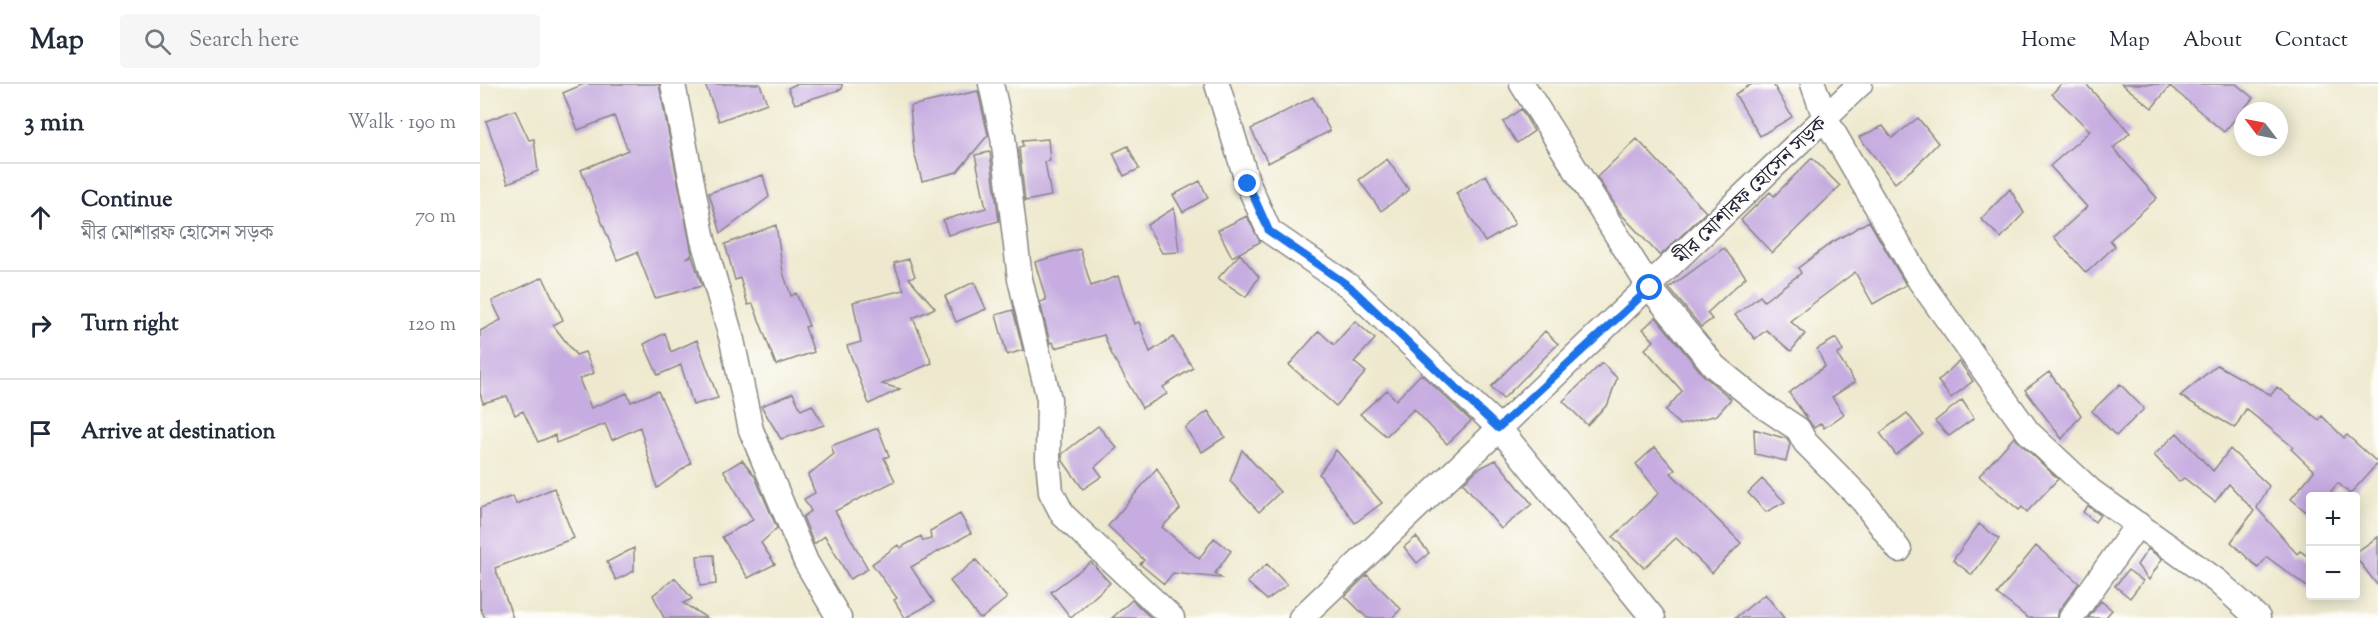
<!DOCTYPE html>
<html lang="en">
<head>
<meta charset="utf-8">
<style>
	body { margin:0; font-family:"Sorts Mill Goudy","Noto Serif Bengali",serif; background:#f6f6f7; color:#1f2937 }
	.controls { position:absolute; right:18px; bottom:18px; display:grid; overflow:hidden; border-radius:6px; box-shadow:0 3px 15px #0003 }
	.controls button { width:54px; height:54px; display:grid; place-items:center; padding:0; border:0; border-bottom:2px solid #e0e1e3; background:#fff; color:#1f2937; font:30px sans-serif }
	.compass { position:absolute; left:1754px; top:18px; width:54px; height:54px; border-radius:50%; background:#fff; box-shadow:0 3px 15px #0003; rotate:302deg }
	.stop { position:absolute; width:18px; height:18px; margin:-14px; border:4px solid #1a73e8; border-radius:50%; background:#fff }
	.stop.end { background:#1a73e8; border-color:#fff; box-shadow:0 2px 6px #0008 }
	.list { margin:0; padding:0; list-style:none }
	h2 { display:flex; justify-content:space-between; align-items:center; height:78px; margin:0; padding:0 24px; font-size:26px }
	h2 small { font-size:20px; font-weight:400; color:#747a83 }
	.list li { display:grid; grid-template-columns:39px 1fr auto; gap:18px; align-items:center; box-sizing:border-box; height:108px; padding:0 24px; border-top:2px solid #e0e1e3 }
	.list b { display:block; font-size:22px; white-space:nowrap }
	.list p { margin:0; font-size:20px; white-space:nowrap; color:#747a83 }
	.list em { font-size:20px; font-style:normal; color:#747a83 }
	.icon { flex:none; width:33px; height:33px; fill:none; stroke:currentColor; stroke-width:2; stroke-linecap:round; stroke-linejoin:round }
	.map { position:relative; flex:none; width:1898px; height:534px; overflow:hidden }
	header { display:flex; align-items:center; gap:36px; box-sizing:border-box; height:84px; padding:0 30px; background:#fff; border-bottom:2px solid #e0e1e3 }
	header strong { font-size:28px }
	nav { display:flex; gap:33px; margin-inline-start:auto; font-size:21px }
	.search { width:420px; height:54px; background:#f6f6f7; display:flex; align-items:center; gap:15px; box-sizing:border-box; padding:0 21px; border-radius:6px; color:#747a83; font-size:22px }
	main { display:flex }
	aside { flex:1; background:#fff }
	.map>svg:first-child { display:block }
</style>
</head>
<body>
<header>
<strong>Map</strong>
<div class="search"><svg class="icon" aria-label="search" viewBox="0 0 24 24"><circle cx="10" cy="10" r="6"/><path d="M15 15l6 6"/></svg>Search here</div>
<nav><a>Home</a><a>Map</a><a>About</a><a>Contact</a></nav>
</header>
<main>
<aside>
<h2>3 min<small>Walk · 190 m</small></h2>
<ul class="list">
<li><svg class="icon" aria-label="ahead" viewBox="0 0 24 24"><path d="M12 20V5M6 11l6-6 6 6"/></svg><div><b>Continue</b><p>মীর মোশারফ হোসেন সড়ক</p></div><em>70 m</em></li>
<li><svg class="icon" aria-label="right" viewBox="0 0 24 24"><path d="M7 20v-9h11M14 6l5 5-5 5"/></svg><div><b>Turn right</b></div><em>120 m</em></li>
<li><svg class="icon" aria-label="arrive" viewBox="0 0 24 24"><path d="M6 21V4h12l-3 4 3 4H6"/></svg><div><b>Arrive at destination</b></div></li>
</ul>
</aside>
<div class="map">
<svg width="1898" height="534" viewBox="0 0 1898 534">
	<rect width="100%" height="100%" fill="#fdfcf7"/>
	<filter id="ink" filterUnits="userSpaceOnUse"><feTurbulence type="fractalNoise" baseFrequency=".0167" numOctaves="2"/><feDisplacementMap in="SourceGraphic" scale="12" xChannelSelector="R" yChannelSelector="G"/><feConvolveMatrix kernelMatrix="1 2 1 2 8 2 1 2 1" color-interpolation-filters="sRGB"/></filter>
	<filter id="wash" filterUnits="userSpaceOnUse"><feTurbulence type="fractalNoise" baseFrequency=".008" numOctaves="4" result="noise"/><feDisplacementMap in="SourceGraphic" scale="24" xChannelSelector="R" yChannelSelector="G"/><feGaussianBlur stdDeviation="1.35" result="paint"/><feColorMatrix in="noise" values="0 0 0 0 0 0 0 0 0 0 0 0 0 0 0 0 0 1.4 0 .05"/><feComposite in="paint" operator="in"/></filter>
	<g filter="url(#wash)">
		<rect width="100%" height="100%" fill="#eee9ce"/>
		<g id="blocks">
			<path fill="#c6ace0" d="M 104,0 L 179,0 L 212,170 L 206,174 L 212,172 L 222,202 L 175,214 L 157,168 L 137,176 L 101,86 L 148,66 L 134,32 L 98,46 L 83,9 Z
				M 225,0 L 280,0 L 287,19 L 239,37 Z
				M 316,0 L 362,0 L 362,5 L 315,20 L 308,4 Z
				M 1272,0 L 1293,0 L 1312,33 L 1280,52 L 1255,10 Z
				M 1581,0 L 1606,0 L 1650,49 L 1633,64 L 1677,114 L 1630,156 L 1635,162 L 1606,189 L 1574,153 L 1607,123 L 1570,82 L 1610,47 L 1572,10 Z
				M 1642,0 L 1756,0 L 1773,14 L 1744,48 L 1690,2 L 1672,24 Z
				M 498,7 L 508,51 L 477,88 L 442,97 L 434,68 L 430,22 Z
				M 833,13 L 850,47 L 788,79 L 771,45 Z
				M 1041,25 L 1054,47 L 1037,59 L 1023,38 Z
				M 35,26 L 49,56 L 54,55 L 58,87 L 28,99 L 6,37 Z
				M 1438,34 L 1458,59 L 1436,82 L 1415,99 L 1379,53 L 1403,42 L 1412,54 Z
				M 568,55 L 570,77 L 565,78 L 571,112 L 545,117 L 539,63 L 543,62 L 542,57 Z
				M 1157,55 L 1226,128 L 1180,172 L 1141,130 L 1117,93 Z
				M 648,62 L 659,85 L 644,92 L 633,69 Z
				M 510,68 L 519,137 L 468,151 L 463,136 L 506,124 L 495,71 Z
				M 1332,74 L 1360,102 L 1292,169 L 1261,136 L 1290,108 L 1294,112 Z
				M 907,75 L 929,106 L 901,127 L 879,96 Z
				M 283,91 L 289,113 L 241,149 L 229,109 Z
				M 1006,91 L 1035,140 L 1005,158 L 976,109 Z
				M 720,97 L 728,114 L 703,128 L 693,111 Z
				M 1530,105 L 1544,129 L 1521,154 L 1501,135 Z
				M 694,124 L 699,168 L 682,169 L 667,141 Z
				M 767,132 L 780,158 L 752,173 L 738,146 Z
				M 1389,137 L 1426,201 L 1393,220 L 1375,188 L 1310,237 L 1325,250 L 1311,267 L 1286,246 L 1275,255 L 1255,231 L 1280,212 L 1284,217 L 1321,189 L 1318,184 L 1351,159 Z
				M 296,141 L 303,188 L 311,212 L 316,209 L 329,242 L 325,243 L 334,268 L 296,281 L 273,220 L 268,221 L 260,194 L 255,196 L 245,160 Z
				M 1244,164 L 1266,193 L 1227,229 L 1232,235 L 1221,243 L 1189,204 Z
				M 600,165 L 611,202 L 638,192 L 654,240 L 659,238 L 670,268 L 693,253 L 713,284 L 683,303 L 687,310 L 662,324 L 631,269 L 624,251 L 575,264 L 573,258 L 570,259 L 560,218 L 566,216 L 555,178 Z
				M 760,170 L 779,193 L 766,213 L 738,194 Z
				M 429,175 L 435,192 L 429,194 L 455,224 L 433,234 L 452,279 L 402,300 L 420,305 L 389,320 L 367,262 L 381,258 L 373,218 L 424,206 L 414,179 Z
				M 63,193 L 83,236 L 73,241 L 96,271 L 105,268 L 114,289 L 99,295 L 111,324 L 147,309 L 151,318 L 178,307 L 211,379 L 177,404 L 160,343 L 132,356 L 125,340 L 76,359 L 75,351 L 58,358 L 43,327 L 35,331 L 27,312 L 3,319 L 0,309 L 0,247 L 21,236 L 12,217 Z
				M 494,198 L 506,225 L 476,238 L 465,212 Z
				M 533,226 L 543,266 L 527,271 L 516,231 Z
				M 1176,233 L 1224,292 L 1251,315 L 1237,331 L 1200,341 L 1185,327 L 1202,307 L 1165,265 L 1174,257 L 1163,245 Z
				M 875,237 L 895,255 L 874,278 L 886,288 L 856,322 L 809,281 L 839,247 L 854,261 Z
				M 1065,247 L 1078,260 L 1023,315 L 1011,303 Z
				M 185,249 L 191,268 L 217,256 L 238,314 L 213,321 L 201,281 L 178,291 L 164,260 Z
				M 1356,254 L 1363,267 L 1357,271 L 1375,298 L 1352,313 L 1364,330 L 1344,344 L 1341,339 L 1334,344 L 1309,309 L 1345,282 L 1337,265 Z
				M 1479,277 L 1493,297 L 1471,314 L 1458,297 Z
				M 1122,279 L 1137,294 L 1128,320 L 1107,341 L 1083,317 Z
				M 1737,281 L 1791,311 L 1797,303 L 1839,336 L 1842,332 L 1864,354 L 1867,351 L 1898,379 L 1870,410 L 1858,399 L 1847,412 L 1830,412 L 1830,431 L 1811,415 L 1834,387 L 1811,365 L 1813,363 L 1766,325 L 1755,344 L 1700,312 Z
				M 1569,288 L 1601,331 L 1582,355 L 1545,306 Z
				M 941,290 L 991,337 L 967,360 L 934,325 L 906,352 L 880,330 L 907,306 L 916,316 Z
				M 1640,300 L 1664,325 L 1636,352 L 1612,327 Z
				M 313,309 L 321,326 L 332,321 L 344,341 L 301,355 L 281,322 Z
				M 1482,316 L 1494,334 L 1469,352 L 1455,337 Z
				M 728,327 L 745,353 L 722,368 L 705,344 Z
				M 1427,329 L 1443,350 L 1416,371 L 1400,349 Z
				M 618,342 L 637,364 L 615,383 L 622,392 L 603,405 L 583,377 L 582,370 Z
				M 398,344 L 409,372 L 404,374 L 415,397 L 355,427 L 388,485 L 370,495 L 345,452 L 334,460 L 323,433 L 331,427 L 324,415 L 335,409 L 328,391 L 354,370 L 351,362 Z
				M 1274,345 L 1307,355 L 1310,360 L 1306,377 L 1275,370 Z
				M 1697,349 L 1733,387 L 1750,365 L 1789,402 L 1777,424 L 1817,470 L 1820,467 L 1830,474 L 1830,505 L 1787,473 L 1778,484 L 1751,458 L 1774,427 L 1749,400 L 1735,418 L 1704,394 L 1699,398 L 1674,371 Z
				M 1534,353 L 1578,395 L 1547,428 L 1542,423 L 1539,426 L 1499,392 Z
				M 1175,363 L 1195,386 L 1191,389 L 1261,459 L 1232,489 L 1196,454 L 1164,484 L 1133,453 L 1179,409 L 1156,380 Z
				M 762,366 L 800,408 L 779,428 L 750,397 Z
				M 856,366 L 902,419 L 875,439 L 839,390 Z
				M 262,376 L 275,393 L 297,444 L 281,459 L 295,480 L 268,494 L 242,453 L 273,436 L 244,387 Z
				M 1016,376 L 1052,420 L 1021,445 L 983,399 L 998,385 Z
				M 677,384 L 700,425 L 682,443 L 719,475 L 734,454 L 751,467 L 735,489 L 741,494 L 693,489 L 684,500 L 660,480 L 664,476 L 628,442 Z
				M 1282,395 L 1305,418 L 1286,428 L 1268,409 Z
				M 74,404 L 94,454 L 15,484 L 33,534 L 5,534 L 0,523 L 0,424 L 33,412 L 36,420 Z
				M 1608,422 L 1620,431 L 1615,438 L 1603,428 Z
				M 480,430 L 491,449 L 431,483 L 454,518 L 425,534 L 414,516 L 417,514 L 392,480 L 418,461 L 420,464 L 441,452 L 443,457 L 451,455 L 450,447 Z
				M 1499,440 L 1519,455 L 1492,491 L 1473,476 Z
				M 936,453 L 949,469 L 937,479 L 924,463 Z
				M 1898,453 L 1898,502 L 1875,472 L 1875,469 Z
				M 1556,462 L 1599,499 L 1579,526 L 1577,534 L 1548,534 L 1517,510 Z
				M 154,464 L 154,487 L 136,496 L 127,478 Z
				M 1668,465 L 1682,475 L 1669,496 L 1657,481 Z
				M 234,471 L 236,500 L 220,502 L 217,472 Z
				M 496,476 L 527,514 L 502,534 L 499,534 L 470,497 Z
				M 611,478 L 630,499 L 591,534 L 571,508 Z
				M 787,480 L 807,501 L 787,516 L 767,498 Z
				M 1648,486 L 1663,497 L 1650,514 L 1635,502 Z
				M 887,491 L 921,525 L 912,534 L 887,534 L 865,512 Z
				M 195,494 L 212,515 L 203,519 L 227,534 L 184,534 L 173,511 Z
				M 1285,510 L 1304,534 L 1255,534 Z
				M 652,516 L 671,534 L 632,534 Z
				M 1621,517 L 1632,526 L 1625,534 L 1608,534 Z"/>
		</g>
	</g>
	<g filter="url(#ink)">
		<use href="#blocks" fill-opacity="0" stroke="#888684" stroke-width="1.5"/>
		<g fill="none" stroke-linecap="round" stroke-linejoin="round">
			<g stroke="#888684" stroke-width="27">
				<path id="minor" d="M 193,0 L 223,156 L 252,256 L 271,346 L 326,478 L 359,534
					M 511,0 L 523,53 L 540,195 L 569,315 L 568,374 L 571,408 L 583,431 L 692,534
					M 737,0 L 768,100 L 789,147 L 869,202 L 1018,343 L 1173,534
					M 1042,0 L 1170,204 L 1235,283 L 1286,324 L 1318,345 L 1325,358 L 1383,417 L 1419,466
					M 1333,0 L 1345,34 L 1440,197 L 1548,348 L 1611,407 L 1737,497 L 1778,534
					M 821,534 C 1007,356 1194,179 1380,0
					M 1591,534 L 1658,440"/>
			</g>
			<use href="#minor" stroke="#fff" stroke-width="24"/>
		</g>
	</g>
	<g fill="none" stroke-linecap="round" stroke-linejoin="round" filter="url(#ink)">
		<path stroke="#1a73e8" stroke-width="8" d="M 768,100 L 789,147 L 869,202 L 1018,344 L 1170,204"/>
	</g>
	<g text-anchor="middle" stroke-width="5" stroke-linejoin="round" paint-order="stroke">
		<g font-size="21" fill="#22223b" stroke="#fdfcf7">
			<text transform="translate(1270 106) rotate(-44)" y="7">মীর মোশারফ হোসেন সড়ক</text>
		</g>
	</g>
</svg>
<div class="controls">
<button>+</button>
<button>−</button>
</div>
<svg class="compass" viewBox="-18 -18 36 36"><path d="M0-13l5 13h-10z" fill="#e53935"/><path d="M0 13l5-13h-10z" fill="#747a83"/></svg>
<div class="stop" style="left:1170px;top:204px"></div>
<div class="stop end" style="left:768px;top:100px"></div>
</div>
</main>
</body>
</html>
